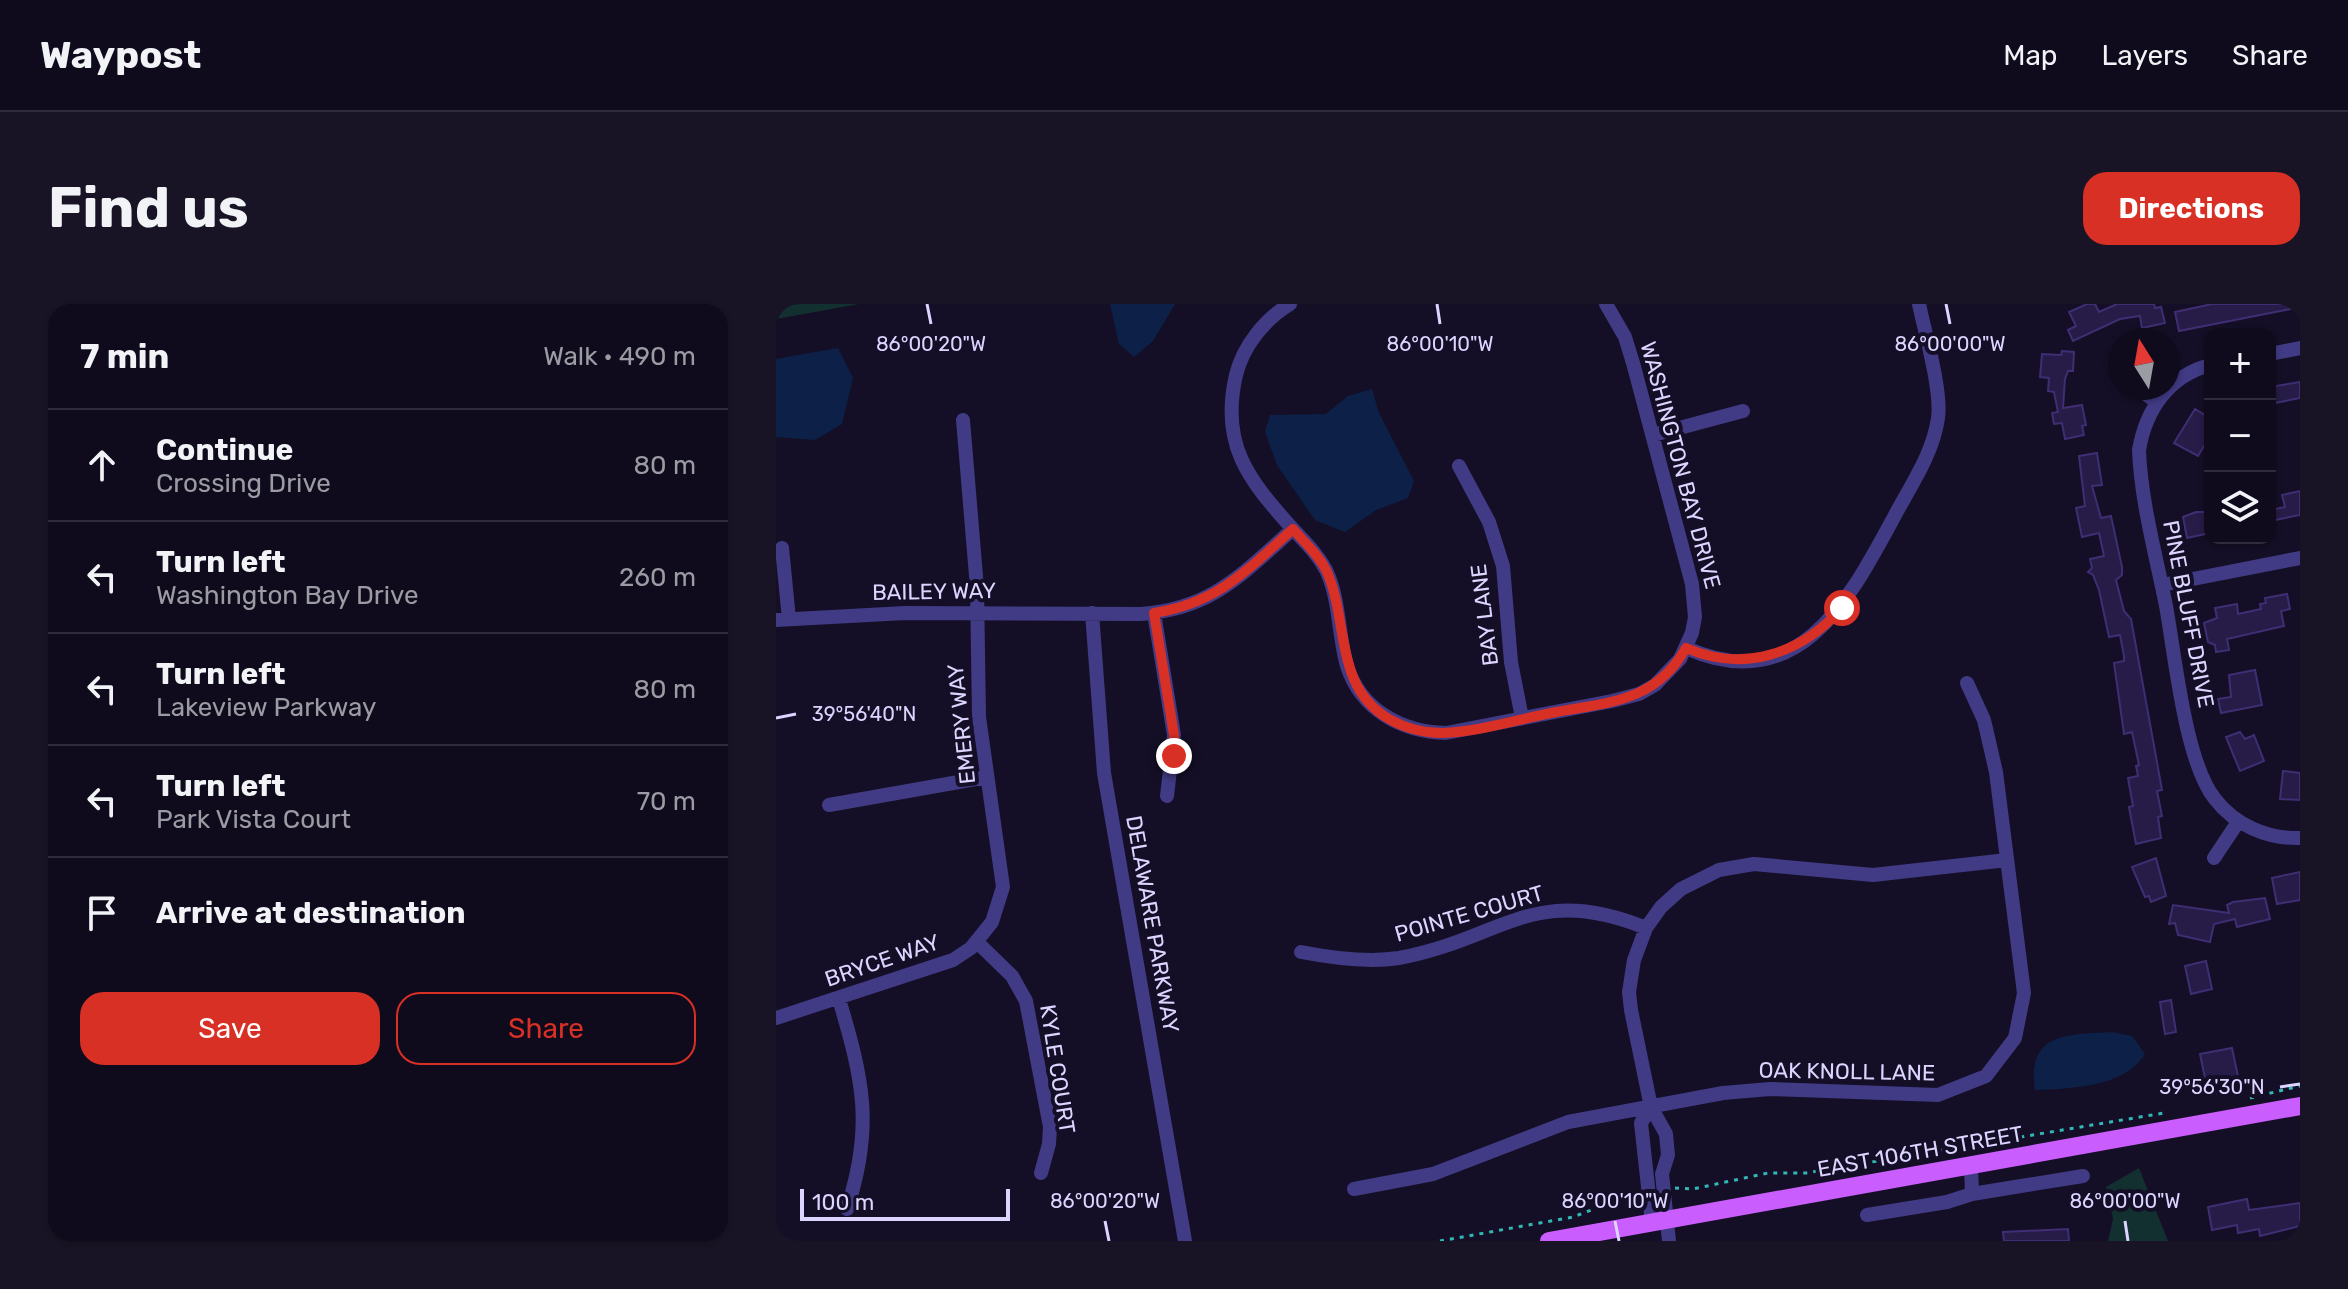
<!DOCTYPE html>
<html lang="en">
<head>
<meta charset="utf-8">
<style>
	body { margin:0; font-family:Rubik,sans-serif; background:#181425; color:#f1f3f6 }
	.controls { position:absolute; right:24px; top:24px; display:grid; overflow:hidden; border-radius:16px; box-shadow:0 2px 6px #0004 }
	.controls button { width:72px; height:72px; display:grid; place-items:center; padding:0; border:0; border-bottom:2px solid #2f2b3b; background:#0f0b1c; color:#f1f3f6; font:40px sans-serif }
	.compass { position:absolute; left:1332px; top:24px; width:72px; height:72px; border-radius:50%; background:#0f0b1c; box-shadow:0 2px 6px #0004; rotate:349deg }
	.scale { position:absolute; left:24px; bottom:20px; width:210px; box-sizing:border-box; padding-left:8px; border:4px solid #dcd5ff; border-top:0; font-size:22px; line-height:28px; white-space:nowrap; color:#dcd5ff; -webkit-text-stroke:6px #140f26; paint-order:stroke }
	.stop { position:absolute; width:24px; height:24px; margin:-18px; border:6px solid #d93025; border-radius:50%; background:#fff }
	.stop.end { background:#d93025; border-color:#fff; box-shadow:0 2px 8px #0008 }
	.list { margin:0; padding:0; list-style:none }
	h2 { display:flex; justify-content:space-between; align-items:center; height:104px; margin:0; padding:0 32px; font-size:34px }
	h2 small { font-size:26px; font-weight:400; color:#9b9ba3 }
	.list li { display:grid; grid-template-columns:52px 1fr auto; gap:24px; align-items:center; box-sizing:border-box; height:112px; padding:0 32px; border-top:2px solid #2f2b3b }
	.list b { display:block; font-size:30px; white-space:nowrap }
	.list p { margin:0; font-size:26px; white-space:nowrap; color:#9b9ba3 }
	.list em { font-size:26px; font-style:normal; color:#9b9ba3 }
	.actions { display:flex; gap:16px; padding:24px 32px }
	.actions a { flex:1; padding:18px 0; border:2px solid #d93025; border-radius:24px; text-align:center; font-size:28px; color:#d93025 }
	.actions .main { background:#d93025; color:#fff }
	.icon { flex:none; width:44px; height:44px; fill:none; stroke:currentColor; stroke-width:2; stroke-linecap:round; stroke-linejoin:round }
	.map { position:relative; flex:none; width:1524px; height:937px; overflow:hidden; border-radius:24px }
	header { display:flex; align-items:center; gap:48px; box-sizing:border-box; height:112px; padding:0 40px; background:#0f0b1c; border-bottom:2px solid #2f2b3b }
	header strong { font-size:38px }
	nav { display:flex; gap:44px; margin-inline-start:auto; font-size:28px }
	.intro { display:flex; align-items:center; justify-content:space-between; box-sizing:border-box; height:192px; padding:0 48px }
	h1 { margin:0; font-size:56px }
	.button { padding:20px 36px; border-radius:24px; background:#d93025; color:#fff; font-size:28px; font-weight:700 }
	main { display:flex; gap:48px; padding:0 48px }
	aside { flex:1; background:#0f0b1c; border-radius:24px; box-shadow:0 2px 6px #0004 }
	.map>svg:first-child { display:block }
</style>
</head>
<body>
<header>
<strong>Waypost</strong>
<nav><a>Map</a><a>Layers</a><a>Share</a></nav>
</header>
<div class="intro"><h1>Find us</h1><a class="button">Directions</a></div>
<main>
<aside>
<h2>7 min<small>Walk · 490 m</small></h2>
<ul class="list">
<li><svg class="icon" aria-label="ahead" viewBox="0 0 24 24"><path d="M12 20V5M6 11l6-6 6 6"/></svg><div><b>Continue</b><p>Crossing Drive</p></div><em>80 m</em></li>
<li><svg class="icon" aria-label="left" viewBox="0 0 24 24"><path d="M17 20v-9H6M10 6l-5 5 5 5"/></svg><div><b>Turn left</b><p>Washington Bay Drive</p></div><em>260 m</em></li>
<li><svg class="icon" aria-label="left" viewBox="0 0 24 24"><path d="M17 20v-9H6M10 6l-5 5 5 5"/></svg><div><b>Turn left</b><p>Lakeview Parkway</p></div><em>80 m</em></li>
<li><svg class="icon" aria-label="left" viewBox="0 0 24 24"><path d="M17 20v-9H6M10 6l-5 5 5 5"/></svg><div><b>Turn left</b><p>Park Vista Court</p></div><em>70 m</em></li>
<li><svg class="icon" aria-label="arrive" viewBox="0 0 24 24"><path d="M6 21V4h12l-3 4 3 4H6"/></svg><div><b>Arrive at destination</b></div></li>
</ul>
<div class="actions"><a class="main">Save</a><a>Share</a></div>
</aside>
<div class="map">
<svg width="1524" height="937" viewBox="0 0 1524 937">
	<rect width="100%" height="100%" fill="#140f26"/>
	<path fill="#133030" d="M 0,0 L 83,0 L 0,15 Z
		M 1363,864 L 1392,937 L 1332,937 L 1337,915 L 1330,883 Z"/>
	<path fill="#0d2048" d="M 334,0 L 399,0 L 377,37 L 358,53 L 343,40 Z
		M 62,44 L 77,74 L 66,120 L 39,136 L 0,133 L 0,55 Z
		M 596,85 L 603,109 L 638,177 L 632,194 L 600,206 L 569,228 L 539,216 L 501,161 L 489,128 L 494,111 L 550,110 L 572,92 Z
		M 1336,728 L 1356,732 L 1369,750 C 1349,783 1295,785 1259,786 C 1251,727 1292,731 1336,728 Z"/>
	<path fill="#261c47" stroke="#3f2e73" stroke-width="2" d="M 1311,0 L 1319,0 L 1323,8 L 1341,0 L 1378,0 L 1379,4 L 1385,3 L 1389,19 L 1366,24 L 1364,12 L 1344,15 L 1297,37 L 1292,26 L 1300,22 L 1293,8 Z
		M 1436,0 L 1515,0 L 1515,5 L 1403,27 L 1399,8 Z
		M 1286,47 L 1298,48 L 1297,67 L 1292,67 L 1289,75 L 1287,104 L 1306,101 L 1310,121 L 1306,122 L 1308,131 L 1289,135 L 1286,119 L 1278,120 L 1276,109 L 1282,108 L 1278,88 L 1272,87 L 1273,74 L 1264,73 L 1266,50 L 1285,51 Z
		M 1524,78 L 1524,94 L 1494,100 L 1494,83 Z
		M 1419,105 L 1434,114 L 1434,132 L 1422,152 L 1398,139 Z
		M 1321,149 L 1326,181 L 1316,182 L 1325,214 L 1335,212 L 1346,263 L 1346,271 L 1340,276 L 1348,307 L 1355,315 L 1386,486 L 1381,487 L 1386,512 L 1382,513 L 1385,534 L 1360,540 L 1353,503 L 1357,502 L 1352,474 L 1362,472 L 1360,462 L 1363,461 L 1356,428 L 1348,430 L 1338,359 L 1348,357 L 1348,352 L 1344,331 L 1333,333 L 1323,286 L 1317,271 L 1312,268 L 1316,264 L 1314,255 L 1328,252 L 1323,229 L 1306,233 L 1300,204 L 1309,202 L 1303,152 Z
		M 1524,187 L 1524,211 L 1494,217 L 1494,206 L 1509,203 L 1506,191 Z
		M 1420,208 L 1434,208 L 1434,229 L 1411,234 L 1407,213 Z
		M 1511,290 L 1514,305 L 1505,307 L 1508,322 L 1451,335 L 1453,346 L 1440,348 L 1439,341 L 1432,338 L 1428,319 L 1441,314 L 1439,304 L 1461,300 L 1462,310 L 1485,305 L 1484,300 L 1490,299 L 1489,294 Z
		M 1479,366 L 1486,401 L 1445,409 L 1442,395 L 1455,393 L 1453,371 Z
		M 1464,428 L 1469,435 L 1478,431 L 1488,457 L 1464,467 L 1450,433 Z
		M 1507,467 L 1524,469 L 1524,496 L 1504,495 Z
		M 1380,554 L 1390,592 L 1375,598 L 1373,592 L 1369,593 L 1356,563 Z
		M 1524,568 L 1524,596 L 1501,600 L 1496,574 Z
		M 1489,594 L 1494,615 L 1461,623 L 1459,615 L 1438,620 L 1434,638 L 1402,631 L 1399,619 L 1393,620 L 1397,601 L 1453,609 L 1451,601 L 1457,598 Z
		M 1430,657 L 1436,685 L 1415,690 L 1409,662 Z
		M 1395,696 L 1400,728 L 1389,730 L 1384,698 Z
		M 1456,744 L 1463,777 L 1458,778 L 1458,787 L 1439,790 L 1434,778 L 1430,779 L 1424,750 Z
		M 1471,895 L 1473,906 L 1524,899 L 1524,922 L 1484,932 L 1483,925 L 1462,929 L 1461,921 L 1436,926 L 1432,903 Z
		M 1292,925 L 1293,937 L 1228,937 L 1227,928 Z"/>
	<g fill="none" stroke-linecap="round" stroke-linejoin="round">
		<path stroke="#31b7b5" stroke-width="3" stroke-dasharray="4 6" stroke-linecap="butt" d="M 1474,794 L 1524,782
			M 899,884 L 917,885 L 992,869 L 1030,869 L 1388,809
			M 664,937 L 797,913 L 860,889"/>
		<path stroke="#413b85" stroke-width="14" d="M 514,0 C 489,15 467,42 460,71 C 444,140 472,175 515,223 C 528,237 541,249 550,266 C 564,295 562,331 571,362 C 585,406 626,428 670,429 L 836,397 L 863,390 L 879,381 L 904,355 L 916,329 L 919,313 L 916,280 L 857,59 L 849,33 L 830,0
			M 1494,50 L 1524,44
			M 1434,61 C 1393,72 1370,105 1363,146 C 1365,198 1380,251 1390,302 C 1399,351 1409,458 1439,495 C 1459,521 1491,535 1524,534
			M 1362,84 L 1380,98
			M 877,131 L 967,107
			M 683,162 L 713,218 L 727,262 L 735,358 L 746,414
			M 6,244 L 13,315
			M 1386,281 L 1524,254
			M 316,309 L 328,469 L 409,937
			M 378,309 L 398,431 L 391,492
			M 0,316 L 129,309 L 365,310 C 436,305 466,270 517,225
			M 910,344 C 1023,394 1073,296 1118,213 C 1135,181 1157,150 1162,114 C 1166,87 1149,29 1143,0
			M 53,501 L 211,473
			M 1438,554 L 1462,518
			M 201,638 L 236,672 L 250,697 L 274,823 L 273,840 L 265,869
			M 525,648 C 556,654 591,659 623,654 C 726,635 757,578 870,624
			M 63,695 C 87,776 98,822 71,905
			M 0,714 L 177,656 L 195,644 L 216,618 L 227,583 L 203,413 L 201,284 L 187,116
			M 875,803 L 865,819 L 876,919
			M 578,885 L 657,870 L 792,818 L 947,789 L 994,785 L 1162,791 L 1210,772 L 1239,734 L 1248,689 L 1220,468 L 1208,416 L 1191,379
			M 1196,890 L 1307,872
			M 1091,911 L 1171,898 L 1196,890 L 1195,862
			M 893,937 L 886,870 L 892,851 L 890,830 L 875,803 L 855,706 L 853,688 L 858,656 L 870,624 L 885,603 L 905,585 L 943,566 L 978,560 L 1097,571 L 1231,556"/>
		<path stroke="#c95dfd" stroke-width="18" d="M 773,937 L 1524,802"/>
	</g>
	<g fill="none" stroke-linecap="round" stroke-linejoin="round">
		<path stroke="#d93025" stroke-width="10" d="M 398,452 L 398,431 L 378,309 C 442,299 471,266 517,225 C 529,239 543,251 551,268 C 573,318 558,383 613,415 C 629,424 647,429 666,429 C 703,428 743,415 780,408 C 835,398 880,397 910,344 C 968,369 1025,350 1066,304"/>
	</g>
	<path fill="none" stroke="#dcd5ff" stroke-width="3" d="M 151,0 L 155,20M 661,0 L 664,20M 1170,0 L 1174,20M 0,414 L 20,410M 1504,783 L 1524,780M 329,917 L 333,937M 839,917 L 843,937M 1349,917 L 1352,937"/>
	<g text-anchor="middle" stroke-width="8" stroke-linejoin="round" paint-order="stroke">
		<g font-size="22" fill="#dcd5ff" stroke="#140f26">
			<text transform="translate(905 161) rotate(75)" y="8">WASHINGTON BAY DRIVE</text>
			<text transform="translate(158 287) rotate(-1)" y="8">BAILEY WAY</text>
			<text transform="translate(1413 310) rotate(79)" y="8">PINE BLUFF DRIVE</text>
			<text transform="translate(708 311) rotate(-97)" y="8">BAY LANE</text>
			<text transform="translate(185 420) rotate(-96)" y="8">EMERY WAY</text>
			<text transform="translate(693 609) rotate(-16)" y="8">POINTE COURT</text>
			<text transform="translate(377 620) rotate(80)" y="8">DELAWARE PARKWAY</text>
			<text transform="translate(106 656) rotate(-19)" y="8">BRYCE WAY</text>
			<text transform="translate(282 765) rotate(81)" y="8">KYLE COURT</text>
			<text transform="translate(1071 767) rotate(1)" y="8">OAK KNOLL LANE</text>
			<text transform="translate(1144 847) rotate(-10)" y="8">EAST 106TH STREET</text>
		</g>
	</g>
	<g font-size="20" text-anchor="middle" fill="#dcd5ff" stroke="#140f26" stroke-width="8" stroke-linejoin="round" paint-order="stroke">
		<text x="155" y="47">86°00'20"W</text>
		<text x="664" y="47">86°00'10"W</text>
		<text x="1174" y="47">86°00'00"W</text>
		<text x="88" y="417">39°56'40"N</text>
		<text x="1436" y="790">39°56'30"N</text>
		<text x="329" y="904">86°00'20"W</text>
		<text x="839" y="904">86°00'10"W</text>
		<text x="1349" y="904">86°00'00"W</text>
	</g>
</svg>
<div class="controls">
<button>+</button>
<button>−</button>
<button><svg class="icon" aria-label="layers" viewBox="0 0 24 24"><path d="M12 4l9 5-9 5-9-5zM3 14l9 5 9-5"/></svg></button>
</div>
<svg class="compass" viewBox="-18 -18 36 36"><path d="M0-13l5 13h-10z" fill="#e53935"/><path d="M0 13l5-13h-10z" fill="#9b9ba3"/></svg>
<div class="scale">100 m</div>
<div class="stop" style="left:1066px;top:304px"></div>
<div class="stop end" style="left:398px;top:452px"></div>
</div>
</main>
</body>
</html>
